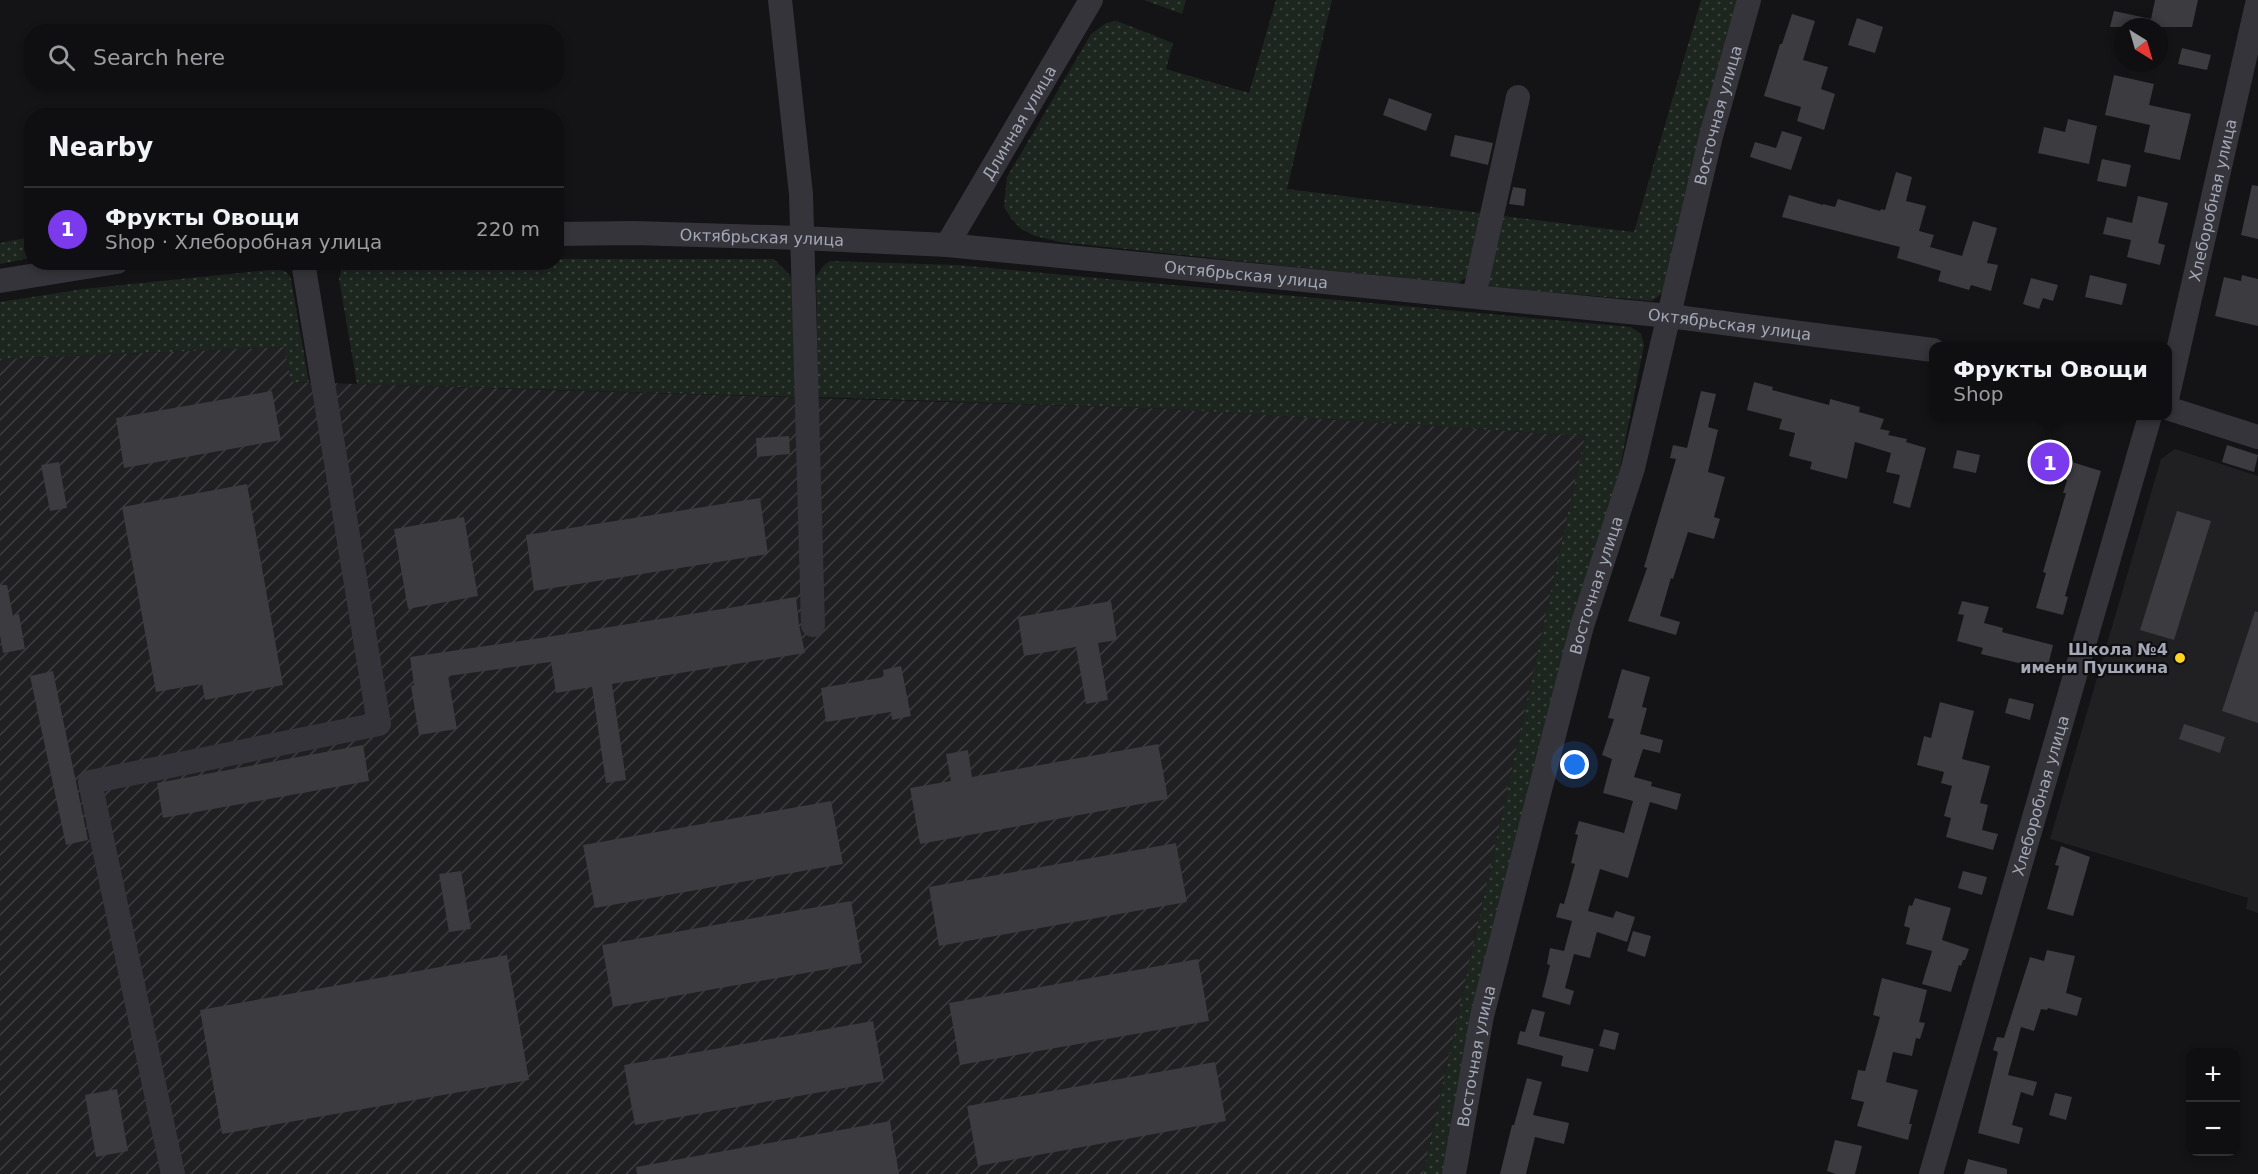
<!DOCTYPE html>
<html lang="en">
<head>
<meta charset="utf-8">
<style>
	body { margin:0; font-family:"DejaVu Sans",sans-serif; background:#1d1c1e; color:#f1f3f6 }
	.controls { position:absolute; right:18px; bottom:18px; display:grid; overflow:hidden; border-radius:12px; box-shadow:0 3px 9px #0003 }
	.controls button { width:54px; height:54px; display:grid; place-items:center; padding:0; border:0; border-bottom:2px solid #2f2e30; background:#0f0e10; color:#f1f3f6; font:30px sans-serif }
	.compass { position:absolute; left:2114px; top:18px; width:54px; height:54px; border-radius:50%; background:#0f0e10; box-shadow:0 3px 9px #0003; rotate:143deg }
	.you { position:absolute; left:1575px; top:765px; width:21px; height:21px; margin:-15px; border:4px solid #fff; border-radius:50%; background:#1a73e8; box-shadow:0 0 0 9px #1a73e833 }
	.badge { display:grid; place-items:center; width:39px; height:39px; border-radius:50%; background:#7c3aed; color:#fff; font-size:20px; font-weight:700 }
	.pin { position:absolute; translate:-50% -50%; border:3px solid #fff; box-shadow:0 2px 6px #0006 }
	.popup { position:absolute; left:1929px; top:342px; width:243px; height:78px; box-sizing:border-box; display:grid; place-content:center; border-radius:12px; background:#0f0e10; filter:drop-shadow(0 2px 4px #0005); font-size:20px; white-space:nowrap; color:#9b9c9f }
	.popup b { font-size:22px; color:#f1f3f6 }
	.popup::after { content:''; position:absolute; left:50%; top:100%; margin-left:-12px; border:12px solid transparent; border-top-color:#0f0e10 }
	.list { margin:0; padding:0; list-style:none }
	h2 { display:flex; justify-content:space-between; align-items:center; height:78px; margin:0; padding:0 24px; font-size:26px }
	h2 small { font-size:20px; font-weight:400; color:#9b9c9f }
	.list li { display:grid; grid-template-columns:39px 1fr auto; gap:18px; align-items:center; box-sizing:border-box; height:84px; padding:0 24px; border-top:2px solid #2f2e30 }
	.list b { display:block; font-size:22px; white-space:nowrap }
	.list p { margin:0; font-size:20px; white-space:nowrap; color:#9b9c9f }
	.list em { font-size:20px; font-style:normal; color:#9b9c9f }
	.icon { flex:none; width:33px; height:33px; fill:none; stroke:currentColor; stroke-width:2; stroke-linecap:round; stroke-linejoin:round }
	.map { position:relative; flex:none; width:2258px; height:1174px; overflow:hidden }
	.search { position:absolute; background:#0f0e10; box-shadow:0 3px 9px #0003; left:24px; top:24px; width:540px; height:66px; display:flex; align-items:center; gap:15px; box-sizing:border-box; padding:0 21px; border-radius:24px; color:#9b9c9f; font-size:22px }
	.panel { position:absolute; background:#0f0e10; box-shadow:0 3px 9px #0003; left:24px; top:108px; width:540px; height:162px; border-radius:24px }
	.map>svg:first-child { display:block }
</style>
</head>
<body>
<div class="map">
<svg width="2258" height="1174" viewBox="0 0 2258 1174">
	<defs>
		<pattern id="industrial-furrows" width="10" height="10" patternUnits="userSpaceOnUse" patternTransform="scale(1.5)"><rect width="10" height="10" fill="#201f22"/><path d="M-1 1l2-2M0 10L10 0M9 11l2-2" fill="none" stroke="#3d3d40"/></pattern>
		<pattern id="grass-dots" width="8" height="8" patternUnits="userSpaceOnUse" patternTransform="scale(1.5)"><rect width="8" height="8" fill="#1d251f"/><path d="M2 2h.1M6 6h.1" fill="none" stroke="#3b423d" stroke-width="1.8" stroke-linecap="round"/></pattern>
	</defs>
	<rect width="100%" height="100%" fill="#141315"/>
	<path fill="#201f22" d="M 2175,449 L 2258,476 L 2258,913 L 2246,909 L 2248,898 L 2050,839 L 2161,459 Z"/>
	<path fill="url(#industrial-furrows)" d="M 284,347 L 292,382 L 1172,409 L 1585,436 L 1423,1174 L 0,1174 L 0,359 Z"/>
	<path fill="url(#grass-dots)" d="M 1144,0 L 1186,0 L 1182,14 Z
		M 1276,0 L 1332,0 L 1287,189 L 1482,213 L 1467,277 L 1457,284 L 1060,242 L 1035,236 L 1021,229 L 1011,218 L 1004,207 L 1007,177 L 1091,34 L 1106,23 L 1117,21 L 1173,43 L 1166,69 L 1249,93 Z
		M 1701,0 L 1743,0 L 1665,291 L 1652,301 L 1490,287 L 1487,279 L 1503,216 L 1634,232 Z
		M 31,237 L 31,258 L 0,264 L 0,243 Z
		M 557,259 L 774,259 L 789,274 L 793,283 L 796,397 L 357,384 L 339,279 L 342,267 L 346,262 L 385,263 L 387,268 L 403,268 L 406,262 L 556,262 Z
		M 830,261 L 957,265 L 1631,327 L 1641,334 L 1644,345 L 1620,468 L 1566,662 L 1447,1174 L 1423,1174 L 1585,436 L 1172,409 L 818,397 L 816,277 L 823,266 Z
		M 279,269 L 287,272 L 291,279 L 309,382 L 291,382 L 284,347 L 0,359 L 0,302 L 83,289 Z"/>
	<path fill="#3b3b40" d="M 2155,0 L 2198,0 L 2192,27 L 2110,27 L 2114,11 L 2151,19 Z
		M 1792,14 L 1815,21 L 1803,60 L 1828,67 L 1821,89 L 1835,94 L 1824,130 L 1797,121 L 1801,107 L 1764,96 L 1780,44 L 1782,44 Z
		M 1857,18 L 1883,27 L 1875,53 L 1848,45 Z
		M 2182,48 L 2211,55 L 2207,70 L 2178,64 Z
		M 2114,75 L 2154,84 L 2149,105 L 2191,114 L 2180,160 L 2144,152 L 2150,125 L 2105,115 Z
		M 1389,98 L 1432,114 L 1426,131 L 1383,115 Z
		M 2068,119 L 2097,126 L 2089,164 L 2038,153 L 2044,127 L 2065,132 Z
		M 1782,131 L 1802,137 L 1791,170 L 1750,157 L 1755,142 L 1776,148 Z
		M 1455,135 L 1493,143 L 1488,165 L 1450,156 Z
		M 2102,159 L 2131,165 L 2126,187 L 2097,181 Z
		M 1896,172 L 1912,177 L 1906,201 L 1926,206 L 1919,231 L 1934,235 L 1930,247 L 1962,256 L 1973,221 L 1997,228 L 1987,263 L 1998,265 L 1991,291 L 1971,285 L 1969,290 L 1938,281 L 1941,271 L 1897,258 L 1900,247 L 1782,217 L 1789,195 L 1823,205 L 1823,204 L 1835,207 L 1838,199 L 1880,211 L 1881,209 L 1885,210 Z
		M 2252,185 L 2258,186 L 2258,239 L 2241,235 Z
		M 1513,187 L 1526,189 L 1524,206 L 1509,204 Z
		M 2138,196 L 2168,203 L 2158,243 L 2165,245 L 2160,265 L 2127,257 L 2131,240 L 2103,234 L 2107,217 L 2132,223 Z
		M 2090,275 L 2127,284 L 2122,305 L 2085,297 Z
		M 2242,275 L 2258,279 L 2258,326 L 2215,316 L 2224,277 L 2241,281 Z
		M 2031,278 L 2058,285 L 2053,301 L 2043,298 L 2039,309 L 2023,304 Z
		M 1754,382 L 1773,387 L 1772,390 L 1829,405 L 1830,399 L 1860,407 L 1859,412 L 1884,419 L 1880,429 L 1890,431 L 1888,435 L 1907,439 L 1906,442 L 1926,448 L 1910,508 L 1893,503 L 1900,475 L 1886,472 L 1891,453 L 1855,442 L 1847,479 L 1810,469 L 1812,462 L 1789,456 L 1795,433 L 1779,429 L 1782,419 L 1747,410 Z
		M 272,391 L 281,440 L 124,468 L 116,418 Z
		M 1701,391 L 1716,394 L 1708,427 L 1718,430 L 1708,472 L 1725,477 L 1714,517 L 1720,519 L 1714,539 L 1688,532 L 1673,579 L 1671,578 L 1660,616 L 1680,622 L 1676,635 L 1628,621 L 1647,568 L 1644,567 L 1676,459 L 1670,458 L 1673,445 L 1687,448 Z
		M 789,436 L 790,454 L 757,457 L 756,438 Z
		M 2227,445 L 2258,455 L 2254,472 L 2222,462 Z
		M 2045,449 L 2060,454 L 2059,458 L 2101,471 L 2065,596 L 2068,597 L 2063,615 L 2036,608 L 2046,573 L 2043,572 L 2066,493 L 2063,493 L 2067,480 L 2039,473 Z
		M 1957,450 L 1980,455 L 1976,473 L 1953,468 Z
		M 59,462 L 67,508 L 50,511 L 41,465 Z
		M 247,484 L 283,685 L 205,700 L 202,684 L 156,692 L 122,507 Z
		M 760,498 L 768,554 L 534,591 L 526,535 Z
		M 2177,511 L 2211,521 L 2174,640 L 2140,630 Z
		M 464,517 L 478,596 L 408,609 L 394,529 Z
		M 0,585 L 7,585 L 13,616 L 19,614 L 25,649 L 3,653 L 0,635 Z
		M 796,597 L 799,625 L 805,653 L 612,684 L 626,780 L 606,783 L 592,687 L 556,693 L 551,662 L 448,676 L 457,729 L 419,735 L 411,686 L 414,685 L 410,657 L 547,637 Z
		M 1111,601 L 1117,640 L 1098,643 L 1108,700 L 1086,704 L 1076,647 L 1024,656 L 1018,617 Z
		M 1962,601 L 1989,607 L 1984,623 L 2003,628 L 2002,632 L 2053,645 L 2047,670 L 1981,654 L 1983,648 L 1957,641 L 1964,615 L 1958,614 Z
		M 2255,611 L 2258,612 L 2258,723 L 2222,711 Z
		M 901,666 L 911,716 L 892,720 L 891,712 L 826,722 L 821,688 L 884,677 L 883,670 Z
		M 1622,669 L 1650,677 L 1642,707 L 1647,708 L 1640,734 L 1663,740 L 1660,753 L 1643,749 L 1634,777 L 1652,782 L 1651,786 L 1681,794 L 1677,810 L 1650,802 L 1628,878 L 1600,869 L 1588,911 L 1613,918 L 1616,911 L 1635,917 L 1627,942 L 1597,932 L 1590,958 L 1574,954 L 1565,988 L 1574,991 L 1570,1005 L 1542,997 L 1550,965 L 1547,964 L 1550,948 L 1564,951 L 1572,921 L 1556,917 L 1560,903 L 1564,904 L 1575,864 L 1571,863 L 1578,835 L 1575,834 L 1579,821 L 1624,833 L 1633,801 L 1603,793 L 1612,759 L 1602,755 L 1614,719 L 1608,718 Z
		M 53,671 L 88,840 L 66,845 L 30,676 Z
		M 2009,698 L 2034,704 L 2030,720 L 2005,713 Z
		M 1940,702 L 1974,711 L 1962,759 L 1990,766 L 1980,803 L 1988,805 L 1982,830 L 1998,834 L 1993,850 L 1946,837 L 1951,818 L 1944,816 L 1952,786 L 1941,783 L 1944,772 L 1917,765 L 1924,736 L 1931,738 Z
		M 2184,724 L 2225,737 L 2220,753 L 2179,739 Z
		M 1158,744 L 1168,799 L 920,844 L 910,788 L 951,781 L 946,754 L 968,750 L 972,777 Z
		M 363,745 L 369,781 L 163,818 L 157,783 Z
		M 831,801 L 843,864 L 595,908 L 583,845 Z
		M 1176,843 L 1187,902 L 939,946 L 929,887 Z
		M 2061,846 L 2090,857 L 2073,916 L 2047,909 L 2059,866 L 2055,865 Z
		M 461,871 L 471,929 L 449,932 L 439,874 Z
		M 1963,871 L 1987,877 L 1982,895 L 1958,888 Z
		M 1915,898 L 1951,908 L 1942,940 L 1969,949 L 1965,960 L 1963,960 L 1961,966 L 1959,965 L 1951,992 L 1922,984 L 1932,951 L 1906,944 L 1910,928 L 1904,926 L 1909,905 L 1912,906 Z
		M 851,901 L 862,963 L 613,1007 L 602,945 Z
		M 1633,931 L 1651,936 L 1645,957 L 1627,951 Z
		M 2047,950 L 2075,956 L 2066,993 L 2082,998 L 2077,1016 L 2048,1008 L 2047,1010 L 2041,1009 L 2034,1031 L 2021,1027 L 2008,1075 L 2037,1082 L 2033,1096 L 2021,1092 L 2012,1125 L 2023,1128 L 2019,1144 L 1978,1133 L 1998,1052 L 1993,1050 L 1997,1037 L 2004,1038 L 2030,957 L 2044,961 Z
		M 507,955 L 529,1080 L 222,1134 L 200,1010 Z
		M 1198,959 L 1209,1021 L 960,1065 L 949,1003 Z
		M 1882,978 L 1927,990 L 1919,1022 L 1925,1023 L 1920,1039 L 1916,1038 L 1912,1056 L 1893,1052 L 1886,1082 L 1918,1090 L 1909,1124 L 1912,1124 L 1908,1140 L 1857,1126 L 1864,1102 L 1851,1099 L 1858,1070 L 1865,1071 L 1880,1017 L 1873,1015 Z
		M 1532,1009 L 1545,1012 L 1539,1036 L 1594,1049 L 1588,1072 L 1561,1066 L 1563,1056 L 1517,1044 L 1520,1031 L 1525,1032 Z
		M 873,1021 L 884,1081 L 635,1125 L 624,1065 Z
		M 1604,1029 L 1619,1033 L 1615,1050 L 1599,1046 Z
		M 1215,1062 L 1226,1121 L 978,1166 L 967,1106 Z
		M 1527,1078 L 1542,1082 L 1533,1115 L 1569,1123 L 1564,1144 L 1535,1137 L 1526,1174 L 1500,1174 L 1512,1125 L 1514,1125 Z
		M 117,1089 L 128,1151 L 96,1157 L 85,1095 Z
		M 2055,1093 L 2072,1097 L 2066,1120 L 2049,1115 Z
		M 890,1121 L 899,1174 L 637,1174 L 636,1167 Z
		M 1835,1140 L 1862,1146 L 1855,1174 L 1836,1174 L 1827,1171 Z
		M 1968,1159 L 2007,1169 L 2007,1174 L 1964,1174 Z"/>
	<g fill="none" stroke-linecap="round" stroke-linejoin="round">
		<g stroke="#34343a" stroke-width="24">
			<path d="M 780,0 L 801,194 L 813,625"/>
			<path id="s1" d="M 556,234 L 634,233 L 801,238 L 947,245 L 1669,316 L 1933,350"/>
			<path id="s2" d="M 947,245 L 1091,0"/>
			<path d="M 0,281 L 117,262"/>
			<path d="M 1474,296 L 1518,97"/>
			<path id="s3" d="M 2167,399 L 2258,0"/>
			<path d="M 2167,408 L 2258,437"/>
			<path d="M 173,1174 L 90,782 L 379,724 L 303,262"/>
			<path id="s4" d="M 1454,1174 L 1482,1016 L 1582,626 L 1633,468 L 1711,136 L 1749,0"/>
			<path id="s5" d="M 1931,1174 L 2150,416"/>
		</g>
	</g>
	<circle fill="#fdd324" stroke="#0f0e10" stroke-width="2" cx="2180" cy="658" r="6"/>
	<g text-anchor="middle" stroke-width="4.5" stroke-linejoin="round" paint-order="stroke">
		<g font-size="16" fill="#a4a7b6" stroke="#0f0e10">
			<text dy="6" stroke="none"><textPath href="#s4" startOffset="1092">Восточная улица</textPath></text>
			<text dy="6" stroke="none"><textPath href="#s2" startOffset="142">Длинная улица</textPath></text>
			<text dy="6" stroke="none"><textPath href="#s3" startOffset="204">Хлеборобная улица</textPath></text>
			<text dy="6" stroke="none"><textPath href="#s1" startOffset="206">Октябрьская улица</textPath></text>
			<text dy="6" stroke="none"><textPath href="#s1" startOffset="692">Октябрьская улица</textPath></text>
			<text dy="6" stroke="none"><textPath href="#s1" startOffset="1178">Октябрьская улица</textPath></text>
			<text dy="6" stroke="none"><textPath href="#s4" startOffset="606">Восточная улица</textPath></text>
			<text dy="6" stroke="none"><textPath href="#s5" startOffset="394">Хлеборобная улица</textPath></text>
			<text dy="6" stroke="none"><textPath href="#s4" startOffset="120">Восточная улица</textPath></text>
		</g>
		<g font-size="16" font-weight="bold" fill="#a4a7b6" stroke="#0f0e10" text-anchor="end">
			<text x="2168" y="655">Школа №4<tspan x="2168" dy="18">имени Пушкина</tspan></text>
		</g>
	</g>
</svg>
<div class="controls">
<button>+</button>
<button>−</button>
</div>
<svg class="compass" viewBox="-18 -18 36 36"><path d="M0-13l5 13h-10z" fill="#e53935"/><path d="M0 13l5-13h-10z" fill="#9b9c9f"/></svg>
<div class="you"></div>
<div class="pin badge" style="left:2050px;top:462px">1</div>
<div class="popup"><b>Фрукты Овощи</b>Shop</div>
<div class="search"><svg class="icon" aria-label="search" viewBox="0 0 24 24"><circle cx="10" cy="10" r="6"/><path d="M15 15l6 6"/></svg>Search here</div>
<section class="panel">
<h2>Nearby<small></small></h2>
<ul class="list">
<li><span class="badge">1</span><div><b>Фрукты Овощи</b><p>Shop · Хлеборобная улица</p></div><em>220 m</em></li>
</ul>
</section>
</div>
</body>
</html>
